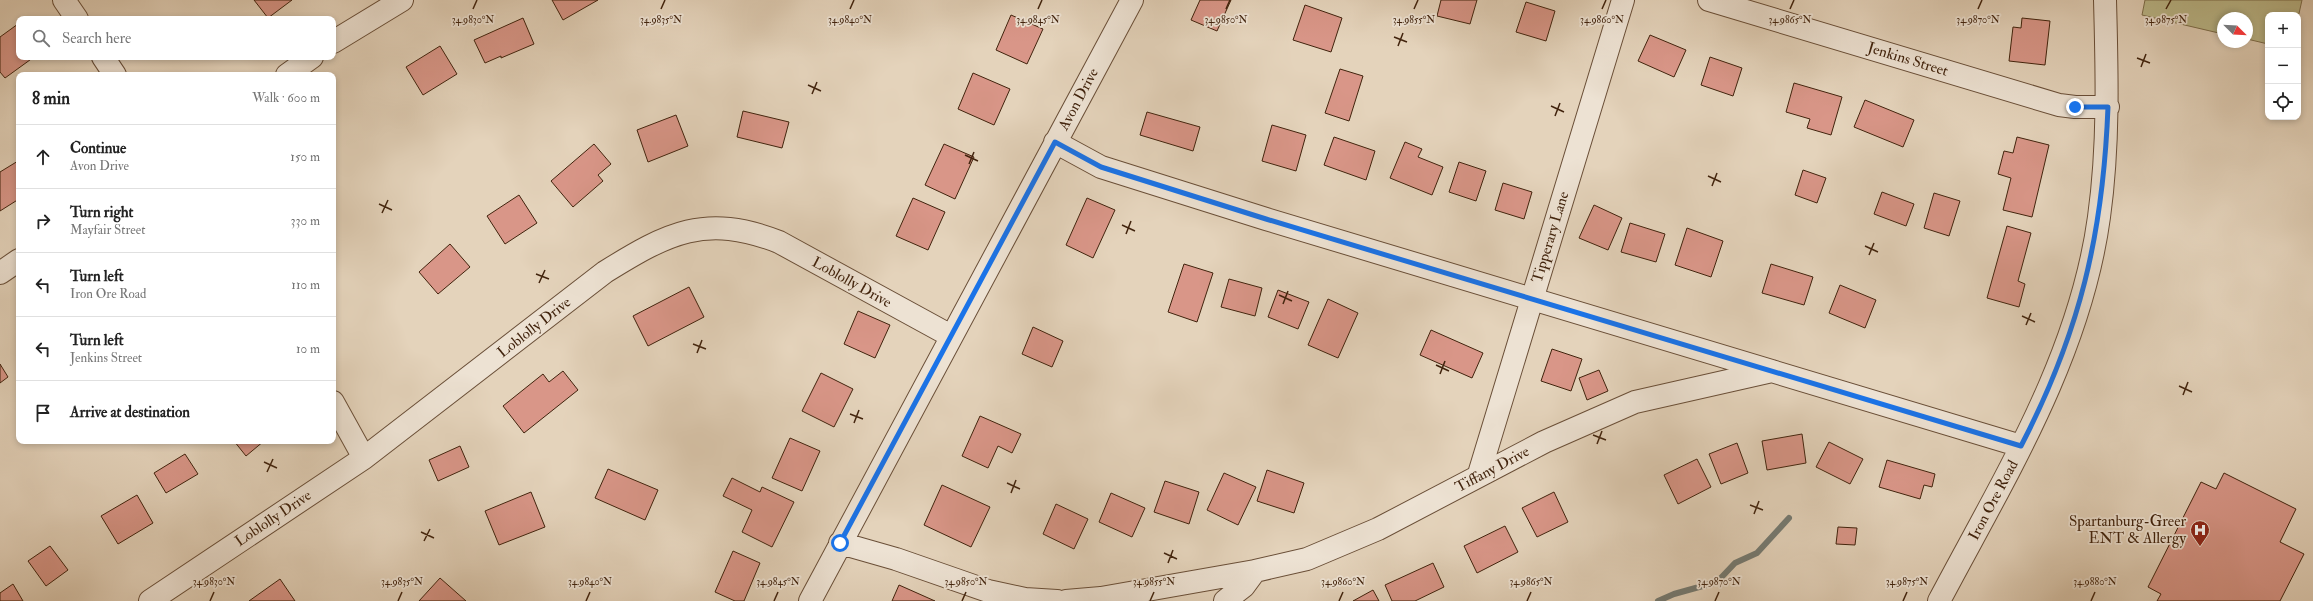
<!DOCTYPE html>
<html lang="en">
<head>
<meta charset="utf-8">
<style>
	body { margin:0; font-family:"IM FELL Double Pica",serif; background:#f2f2f2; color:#222 }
	.controls { position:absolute; right:12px; top:12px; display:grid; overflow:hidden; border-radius:8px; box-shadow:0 2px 6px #0003 }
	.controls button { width:36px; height:36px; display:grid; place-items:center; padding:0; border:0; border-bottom:1px solid #e0e0e0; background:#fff; color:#222; font:20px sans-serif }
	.compass { position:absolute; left:2217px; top:12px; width:36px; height:36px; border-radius:50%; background:#fff; box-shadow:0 2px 6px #0003; rotate:114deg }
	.stop { position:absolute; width:12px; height:12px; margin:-9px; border:3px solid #1a73e8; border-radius:50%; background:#fff }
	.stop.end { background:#1a73e8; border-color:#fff; box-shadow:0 1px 4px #0008 }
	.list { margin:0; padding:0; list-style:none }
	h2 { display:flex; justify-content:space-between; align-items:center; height:52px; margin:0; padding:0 16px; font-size:17px }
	h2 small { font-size:13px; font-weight:400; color:#767676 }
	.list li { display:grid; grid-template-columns:26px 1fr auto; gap:12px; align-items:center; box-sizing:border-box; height:64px; padding:0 16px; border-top:1px solid #e0e0e0 }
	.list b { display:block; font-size:15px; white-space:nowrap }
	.list p { margin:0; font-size:13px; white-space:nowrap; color:#767676 }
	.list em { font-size:13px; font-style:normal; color:#767676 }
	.icon { flex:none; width:22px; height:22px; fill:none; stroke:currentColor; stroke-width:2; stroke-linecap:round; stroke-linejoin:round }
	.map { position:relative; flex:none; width:2313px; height:601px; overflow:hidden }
	.search { position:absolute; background:#fff; box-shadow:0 2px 6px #0003; left:16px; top:16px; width:320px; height:44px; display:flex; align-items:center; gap:10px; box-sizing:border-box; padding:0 14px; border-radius:8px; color:#767676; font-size:15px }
	.panel { position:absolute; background:#fff; box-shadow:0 2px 6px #0003; left:16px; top:72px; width:320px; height:372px; border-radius:8px }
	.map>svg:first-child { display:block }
</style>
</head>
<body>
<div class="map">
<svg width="2313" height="601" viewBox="0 0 2313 601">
	<rect width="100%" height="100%" fill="#e4d3bb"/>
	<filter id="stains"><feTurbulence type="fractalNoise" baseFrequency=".005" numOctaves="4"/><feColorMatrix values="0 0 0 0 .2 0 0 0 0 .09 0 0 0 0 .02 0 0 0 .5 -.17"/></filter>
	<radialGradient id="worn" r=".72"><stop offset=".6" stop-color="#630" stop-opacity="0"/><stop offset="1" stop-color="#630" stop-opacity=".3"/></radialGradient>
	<path fill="#bcba8b" stroke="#7e6e4c" d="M 2145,0 L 2302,0 L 2298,18 L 2298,15 L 2268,15 L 2268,44 L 2247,39 L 2247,18 L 2223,18 L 2223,34 L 2142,15 Z"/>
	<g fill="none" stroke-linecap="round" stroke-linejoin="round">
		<path stroke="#757b73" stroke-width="6" d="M 1658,601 L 1674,594 L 1717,582 L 1735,563 L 1757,553 L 1789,518"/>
	</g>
	<path fill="#d99688" stroke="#41230d" d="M 254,0 L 292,0 L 268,18 Z
		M 552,0 L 598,0 L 563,20 Z
		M 1200,0 L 1231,0 L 1217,31 L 1191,20 Z
		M 1441,0 L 1477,0 L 1470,24 L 1437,16 Z
		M 1526,2 L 1555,11 L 1546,41 L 1516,32 Z
		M 1305,5 L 1342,18 L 1331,52 L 1293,40 Z
		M 1011,15 L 1043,29 L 1027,64 L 996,50 Z
		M 523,18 L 534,44 L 501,58 L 501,56 L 485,63 L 474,40 Z
		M 2022,18 L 2050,21 L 2045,65 L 2009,61 L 2013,27 L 2021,28 Z
		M 18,24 L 19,57 L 34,57 L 5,78 L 0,72 L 0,37 Z
		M 1650,35 L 1686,50 L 1674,77 L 1638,61 Z
		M 440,46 L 457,74 L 423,95 L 406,67 Z
		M 1710,57 L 1742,68 L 1733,96 L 1701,85 Z
		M 1340,69 L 1363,76 L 1349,121 L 1325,113 Z
		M 973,73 L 1010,89 L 994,125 L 958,109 Z
		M 1794,83 L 1842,97 L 1831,135 L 1807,128 L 1810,119 L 1786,112 Z
		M 1865,100 L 1914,120 L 1903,147 L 1854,127 Z
		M 743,111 L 789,122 L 782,148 L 737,137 Z
		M 1147,112 L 1200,127 L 1193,151 L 1140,135 Z
		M 676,115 L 688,146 L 648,162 L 637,130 Z
		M 1272,125 L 1306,135 L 1296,171 L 1262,161 Z
		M 1334,137 L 1375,151 L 1366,180 L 1324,165 Z
		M 2017,137 L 2049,145 L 2032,217 L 2003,210 L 2011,178 L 1998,174 L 2004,151 L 2013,153 Z
		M 1405,142 L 1422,149 L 1418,157 L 1443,167 L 1432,195 L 1390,178 Z
		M 594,144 L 611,164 L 598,175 L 603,181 L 573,207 L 551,181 Z
		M 944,144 L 974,157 L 955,199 L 925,185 Z
		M 18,161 L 19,199 L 0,211 L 0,172 Z
		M 1459,162 L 1486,171 L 1476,201 L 1449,192 Z
		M 1803,170 L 1826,178 L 1817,203 L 1795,195 Z
		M 1503,183 L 1532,192 L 1524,219 L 1495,210 Z
		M 1882,192 L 1914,204 L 1906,226 L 1874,214 Z
		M 1934,193 L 1960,201 L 1949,236 L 1924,228 Z
		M 519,195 L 537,223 L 505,244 L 487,216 Z
		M 913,198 L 945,212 L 928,250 L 896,236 Z
		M 1087,198 L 1115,210 L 1093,258 L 1066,245 Z
		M 1594,205 L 1622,218 L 1608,250 L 1579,238 Z
		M 1630,223 L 1665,234 L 1656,262 L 1621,252 Z
		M 2007,226 L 2031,233 L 2018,281 L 2025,284 L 2019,307 L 1987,298 Z
		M 1687,228 L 1723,241 L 1711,277 L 1675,265 Z
		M 450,244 L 470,267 L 438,294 L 419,272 Z
		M 1184,264 L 1213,273 L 1197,322 L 1168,312 Z
		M 1771,264 L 1813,277 L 1804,305 L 1762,293 Z
		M 1229,279 L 1262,288 L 1255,316 L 1221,307 Z
		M 1840,285 L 1876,300 L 1865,328 L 1829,313 Z
		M 689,287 L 704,317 L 648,346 L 633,316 Z
		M 1278,290 L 1309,302 L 1298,329 L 1268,317 Z
		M 1328,299 L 1358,313 L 1338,358 L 1308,345 Z
		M 858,311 L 890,325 L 875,358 L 844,344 Z
		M 1033,327 L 1063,341 L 1052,367 L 1022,354 Z
		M 1431,330 L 1483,353 L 1472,378 L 1420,355 Z
		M 1552,349 L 1582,359 L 1571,391 L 1541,381 Z
		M 0,364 L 8,377 L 0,383 Z
		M 1599,370 L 1608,391 L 1587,400 L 1579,378 Z
		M 563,371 L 578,390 L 524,433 L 503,406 L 543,374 L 549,382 Z
		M 821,373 L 853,389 L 834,427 L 802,411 Z
		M 980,416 L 1021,434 L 1012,453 L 998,446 L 988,468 L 962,456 Z
		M 1802,434 L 1806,463 L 1767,470 L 1762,441 Z
		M 790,438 L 820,451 L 802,491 L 772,478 Z
		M 234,441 L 264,441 L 246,456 Z
		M 1829,442 L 1863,459 L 1850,484 L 1816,467 Z
		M 1737,443 L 1748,473 L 1721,484 L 1709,454 Z
		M 460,446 L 469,467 L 438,481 L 429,460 Z
		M 185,454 L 198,474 L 166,493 L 154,473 Z
		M 1697,459 L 1711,487 L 1678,504 L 1664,475 Z
		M 1887,460 L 1935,474 L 1932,487 L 1924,485 L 1920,499 L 1879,487 Z
		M 608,469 L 658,490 L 645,520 L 595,498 Z
		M 1267,470 L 1304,483 L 1294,513 L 1257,501 Z
		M 1224,473 L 1256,487 L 1238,525 L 1207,510 Z
		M 2224,473 L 2296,509 L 2280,542 L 2304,554 L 2280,601 L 2157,601 L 2161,594 L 2148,587 L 2201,482 L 2216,489 Z
		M 732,478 L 760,492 L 762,487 L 794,502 L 772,547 L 742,532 L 752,510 L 723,496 Z
		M 1165,481 L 1199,492 L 1189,524 L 1154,512 Z
		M 942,485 L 990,507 L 971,547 L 924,525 Z
		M 531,492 L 545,527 L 499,545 L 485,511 Z
		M 1554,492 L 1568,522 L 1537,537 L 1522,508 Z
		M 1111,493 L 1145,508 L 1132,537 L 1099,522 Z
		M 137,495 L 153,523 L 118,544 L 101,516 Z
		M 1056,504 L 1088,519 L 1074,549 L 1043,534 Z
		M 1505,526 L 1518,552 L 1477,573 L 1464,546 Z
		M 1838,527 L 1857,528 L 1855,545 L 1836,544 Z
		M 50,546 L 68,570 L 46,586 L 28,561 Z
		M 733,551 L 760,563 L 744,601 L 735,601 L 715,592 Z
		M 1433,563 L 1444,587 L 1415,601 L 1392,601 L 1385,585 Z
		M 440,578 L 466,601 L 419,601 Z
		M 280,579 L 295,601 L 249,601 Z
		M 13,584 L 23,601 L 0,601 L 0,593 Z
		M 899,585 L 935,601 L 892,601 Z
		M 1373,590 L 1379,601 L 1353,601 Z"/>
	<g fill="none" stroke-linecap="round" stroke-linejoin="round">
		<g stroke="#6a4f38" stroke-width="24">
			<path id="minor" d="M 64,0 L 77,19
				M 1709,0 L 2059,105 L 2075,107 L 2108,107
				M 333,42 L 402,0
				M 103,57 L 115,75
				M 287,75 L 312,57
				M 1055,142 L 1101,167 L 1266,219 L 2021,446
				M 0,273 L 19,260
				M 333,402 L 364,458
				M 1479,474 L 1623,0
				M 840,543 L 896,559 L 988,591 L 1025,599 L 1057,601
				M 150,601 L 364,458 L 605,272 C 668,233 705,213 779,242 L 951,336
				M 810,601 L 1132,0
				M 1066,601 L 1101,598 L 1255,571
				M 1225,601 L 1244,586 L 1255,571 L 1307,559 L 1378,529 L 1544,442 L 1635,402 L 1772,371
				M 1939,601 C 2004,478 2080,357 2099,217 C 2109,145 2107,73 2105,0"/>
		</g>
		<use href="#minor" stroke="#ede2d3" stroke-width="22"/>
	</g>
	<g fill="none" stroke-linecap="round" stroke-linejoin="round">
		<path stroke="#1a73e8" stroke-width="5" d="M 840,543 L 1055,142 L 1101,167 L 1266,219 L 2021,446 C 2080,332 2103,235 2108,107 L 2075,107"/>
	</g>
	<path fill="none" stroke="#41230d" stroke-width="1.5" d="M 473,9 L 477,0M 661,9 L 665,0M 850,9 L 854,0M 1038,9 L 1042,0M 1226,9 L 1230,0M 1414,9 L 1418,0M 1602,9 L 1606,0M 1790,9 L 1794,0M 1978,9 L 1982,0M 2166,9 L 2171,0M 1394,37 L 1407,42M 1398,46 L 1403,33M 2137,58 L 2150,63M 2141,67 L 2146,54M 808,85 L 821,91M 812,94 L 817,82M 1551,106 L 1564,112M 1555,116 L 1560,103M 965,155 L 978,161M 969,164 L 974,152M 1708,176 L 1721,182M 1712,186 L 1717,173M 379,204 L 392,210M 382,213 L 388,200M 1122,225 L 1135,231M 1126,234 L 1131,221M 1865,246 L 1878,252M 1869,255 L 1874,243M 536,274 L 549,279M 539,283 L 545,270M 1279,295 L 1292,301M 1283,304 L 1288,291M 2022,316 L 2035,322M 2026,325 L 2031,313M 693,344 L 706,349M 697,353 L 702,340M 1436,365 L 1449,371M 1440,374 L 1445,361M 2179,386 L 2192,392M 2183,395 L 2188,382M 850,414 L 863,419M 854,423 L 859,410M 1593,435 L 1606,440M 1597,444 L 1602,431M 264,462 L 277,468M 267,472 L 273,459M 1007,483 L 1020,489M 1011,493 L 1016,480M 1750,505 L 1763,510M 1754,514 L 1759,501M 421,532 L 434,538M 424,541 L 430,529M 1164,553 L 1177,559M 1168,563 L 1173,550M 210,601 L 214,592M 398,601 L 402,592M 586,601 L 590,592M 774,601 L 778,592M 962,601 L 966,592M 1150,601 L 1154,592M 1339,601 L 1343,592M 1527,601 L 1531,592M 1715,601 L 1719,592M 1903,601 L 1907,592M 2091,601 L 2095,592"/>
	<defs>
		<g id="hospital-pin" transform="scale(1)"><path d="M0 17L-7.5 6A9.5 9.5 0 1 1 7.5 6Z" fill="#8f2418" stroke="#ede2d3"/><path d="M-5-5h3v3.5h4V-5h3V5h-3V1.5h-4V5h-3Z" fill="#fff"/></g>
	</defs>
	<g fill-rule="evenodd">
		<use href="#hospital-pin" x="2200" y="530"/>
	</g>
	<g text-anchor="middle" stroke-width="3.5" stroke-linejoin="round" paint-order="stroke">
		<g font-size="15" fill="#41230d" stroke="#ede2d3">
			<text transform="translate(1908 59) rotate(17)" y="5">Jenkins Street</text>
			<text transform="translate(1078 99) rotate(-62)" y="5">Avon Drive</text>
			<text transform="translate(1550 237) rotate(-73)" y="5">Tipperary Lane</text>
			<text transform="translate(852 282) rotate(29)" y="5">Loblolly Drive</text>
			<text transform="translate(534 327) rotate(-38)" y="5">Loblolly Drive</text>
			<text transform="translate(1492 469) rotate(-28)" y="5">Tiffany Drive</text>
			<text transform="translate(1993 500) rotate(-62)" y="5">Iron Ore Road</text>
			<text transform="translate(273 518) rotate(-34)" y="5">Loblolly Drive</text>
		</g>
		<g font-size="15" fill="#41230d" stroke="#ede2d3" text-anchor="end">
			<text x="2186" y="526">Spartanburg-Greer<tspan x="2186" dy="17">ENT &amp; Allergy</tspan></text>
		</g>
	</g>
	<g font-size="10" text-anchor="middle" fill="#41230d" stroke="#ede2d3" stroke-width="3.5" stroke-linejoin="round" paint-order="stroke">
		<text x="473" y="23">34.9830°N</text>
		<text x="661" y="23">34.9835°N</text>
		<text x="850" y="23">34.9840°N</text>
		<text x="1038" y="23">34.9845°N</text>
		<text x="1226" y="23">34.9850°N</text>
		<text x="1414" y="23">34.9855°N</text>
		<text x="1602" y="23">34.9860°N</text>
		<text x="1790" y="23">34.9865°N</text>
		<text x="1978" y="23">34.9870°N</text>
		<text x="2166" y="23">34.9875°N</text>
		<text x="214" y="585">34.9830°N</text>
		<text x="402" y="585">34.9835°N</text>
		<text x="590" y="585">34.9840°N</text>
		<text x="778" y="585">34.9845°N</text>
		<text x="966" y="585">34.9850°N</text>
		<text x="1154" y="585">34.9855°N</text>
		<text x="1343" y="585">34.9860°N</text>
		<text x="1531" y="585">34.9865°N</text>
		<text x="1719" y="585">34.9870°N</text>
		<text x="1907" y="585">34.9875°N</text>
		<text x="2095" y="585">34.9880°N</text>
	</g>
	<rect width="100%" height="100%" filter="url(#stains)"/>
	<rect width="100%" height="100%" fill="url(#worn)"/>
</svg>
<div class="controls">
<button>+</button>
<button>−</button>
<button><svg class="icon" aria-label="locate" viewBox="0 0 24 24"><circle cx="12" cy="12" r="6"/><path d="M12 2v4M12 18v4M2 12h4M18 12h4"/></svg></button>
</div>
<svg class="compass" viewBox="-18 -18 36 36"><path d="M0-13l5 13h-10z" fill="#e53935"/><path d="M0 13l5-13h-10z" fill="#767676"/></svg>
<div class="stop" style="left:840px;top:543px"></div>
<div class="stop end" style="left:2075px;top:107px"></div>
<div class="search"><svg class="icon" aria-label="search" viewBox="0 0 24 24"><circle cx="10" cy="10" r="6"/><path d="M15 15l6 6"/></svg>Search here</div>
<section class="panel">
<h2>8 min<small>Walk · 600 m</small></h2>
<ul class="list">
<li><svg class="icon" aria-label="ahead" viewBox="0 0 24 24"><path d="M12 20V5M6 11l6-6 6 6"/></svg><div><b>Continue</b><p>Avon Drive</p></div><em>150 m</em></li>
<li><svg class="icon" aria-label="right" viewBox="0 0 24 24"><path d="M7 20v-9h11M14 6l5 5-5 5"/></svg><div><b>Turn right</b><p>Mayfair Street</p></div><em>330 m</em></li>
<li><svg class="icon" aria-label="left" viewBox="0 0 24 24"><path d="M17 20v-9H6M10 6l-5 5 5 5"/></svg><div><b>Turn left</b><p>Iron Ore Road</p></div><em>110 m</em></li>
<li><svg class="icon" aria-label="left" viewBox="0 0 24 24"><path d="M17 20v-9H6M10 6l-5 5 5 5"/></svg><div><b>Turn left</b><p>Jenkins Street</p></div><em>10 m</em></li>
<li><svg class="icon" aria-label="arrive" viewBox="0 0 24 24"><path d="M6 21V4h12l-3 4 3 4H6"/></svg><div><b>Arrive at destination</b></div></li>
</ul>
</section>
</div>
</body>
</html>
